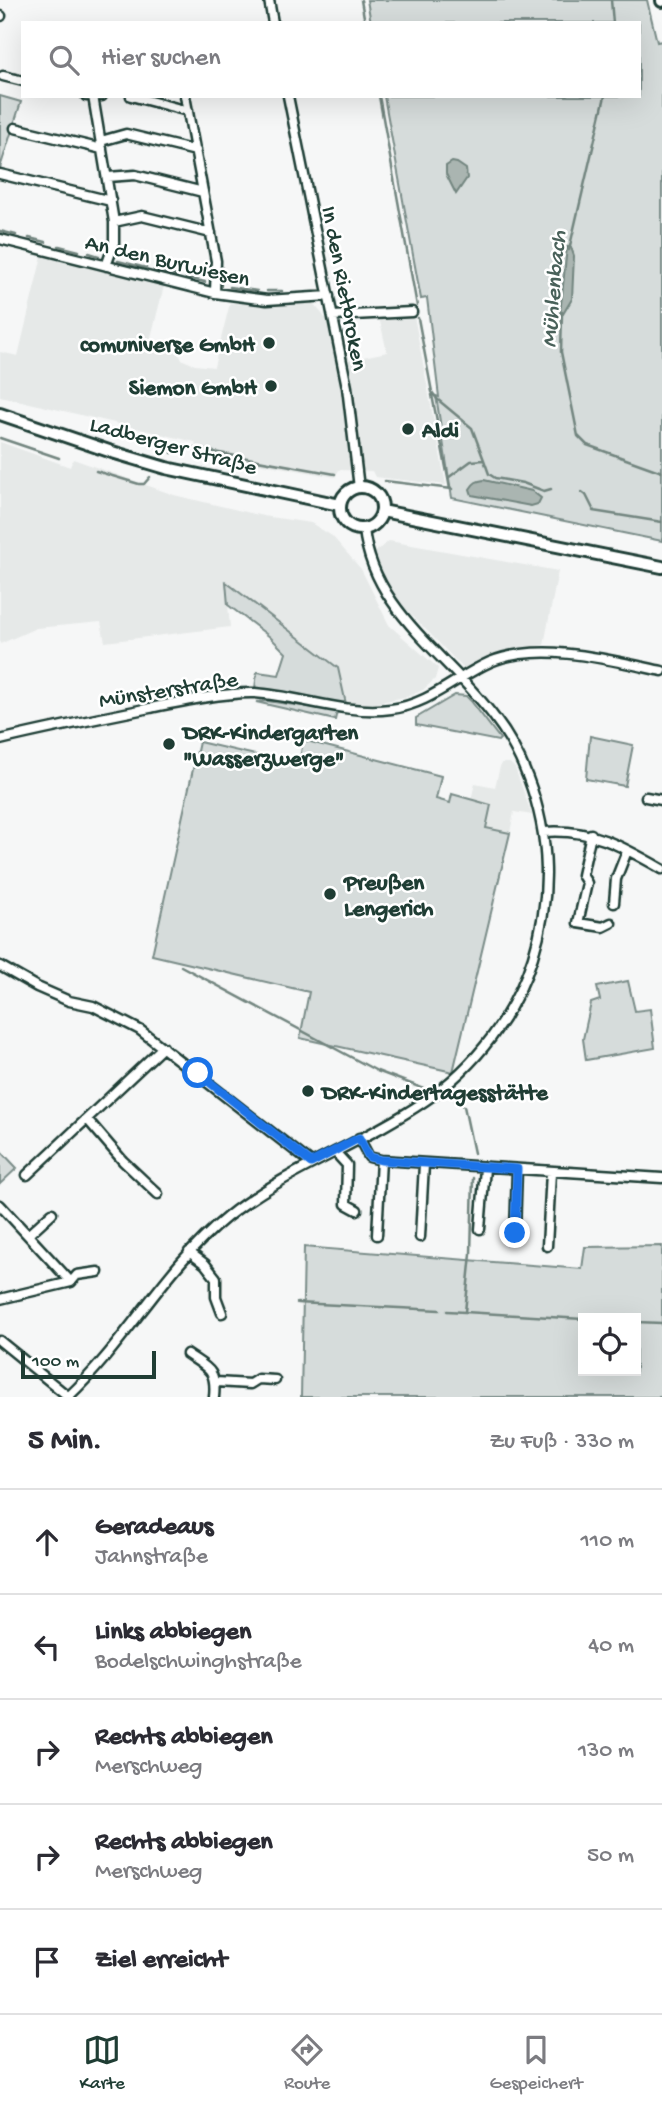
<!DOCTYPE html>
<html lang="de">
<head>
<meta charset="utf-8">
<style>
	body { margin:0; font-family:"Gochi Hand",sans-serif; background:#f2f2f3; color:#2b2b33 }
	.controls { position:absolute; right:21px; bottom:21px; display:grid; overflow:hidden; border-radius:0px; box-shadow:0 7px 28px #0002 }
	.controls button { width:63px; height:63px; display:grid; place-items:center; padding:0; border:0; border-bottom:2px solid #e1e1e2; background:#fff; color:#2b2b33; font:35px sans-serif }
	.scale { position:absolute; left:21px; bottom:18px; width:135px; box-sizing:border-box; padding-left:7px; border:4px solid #1f3d34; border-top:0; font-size:19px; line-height:24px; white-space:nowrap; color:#1f3d34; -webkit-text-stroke:5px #fff; paint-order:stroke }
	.stop { position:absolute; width:21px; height:21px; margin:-16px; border:5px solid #1a73e8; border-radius:50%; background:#fff }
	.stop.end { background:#1a73e8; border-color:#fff; box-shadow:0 2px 7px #0008 }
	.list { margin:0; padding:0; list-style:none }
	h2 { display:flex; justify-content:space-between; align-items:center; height:91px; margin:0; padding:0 28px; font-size:30px }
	h2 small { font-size:23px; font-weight:400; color:#7c7c81 }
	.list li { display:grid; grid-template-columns:46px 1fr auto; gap:21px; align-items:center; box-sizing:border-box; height:105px; padding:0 28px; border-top:2px solid #e1e1e2 }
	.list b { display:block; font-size:26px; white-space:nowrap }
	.list p { margin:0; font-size:23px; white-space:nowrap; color:#7c7c81 }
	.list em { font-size:23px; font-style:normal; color:#7c7c81 }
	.icon { flex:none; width:38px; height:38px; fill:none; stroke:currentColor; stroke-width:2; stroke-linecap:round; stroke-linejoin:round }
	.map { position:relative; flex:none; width:662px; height:1397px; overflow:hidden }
	.search { position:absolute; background:#fff; box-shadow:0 7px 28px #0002; left:21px; right:21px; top:21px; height:77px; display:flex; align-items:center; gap:18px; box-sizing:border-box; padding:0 24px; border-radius:0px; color:#7c7c81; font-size:26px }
	.sheet { height:616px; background:#fff }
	nav { display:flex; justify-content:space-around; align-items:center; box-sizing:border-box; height:98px; border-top:2px solid #e1e1e2; background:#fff; font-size:19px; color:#7c7c81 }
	nav a { display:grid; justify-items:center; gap:4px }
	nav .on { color:#1f3d34 }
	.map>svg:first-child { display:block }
</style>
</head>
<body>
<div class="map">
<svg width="662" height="1397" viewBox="0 0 662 1397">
	<rect width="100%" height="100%" fill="#f6f7f7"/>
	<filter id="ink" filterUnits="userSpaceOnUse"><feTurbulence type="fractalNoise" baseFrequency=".0143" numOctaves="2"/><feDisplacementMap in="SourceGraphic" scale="14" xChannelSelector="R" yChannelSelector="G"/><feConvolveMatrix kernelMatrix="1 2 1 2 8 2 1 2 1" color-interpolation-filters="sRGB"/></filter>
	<g filter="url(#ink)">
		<path fill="#e6e9e8" d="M 42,256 L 164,286 L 149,345 L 177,352 L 183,360 L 195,365 L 214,367 L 230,303 L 273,305 L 313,303 L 328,321 L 341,324 L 349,360 L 387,352 L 379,317 L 414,316 L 446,485 L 375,477 L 372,471 L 339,470 L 335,477 L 197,452 L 195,442 L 0,396 L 0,352 L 18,356 Z
			M 0,442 L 70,467 L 73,459 L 174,495 L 263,516 L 311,523 L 332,536 L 361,569 L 389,625 L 438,668 L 435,679 L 423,690 L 409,696 L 377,703 L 346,704 L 338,667 L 226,582 L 230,627 L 105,642 L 101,622 L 36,628 L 0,644 Z
			M 389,541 L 558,571 L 544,645 L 490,656 L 465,670 L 400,603 L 381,574 L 374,553 Z
			M 501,763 L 510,763 L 515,768 L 532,815 L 514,812 L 510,833 L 486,828 L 488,815 L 471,800 L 475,783 L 495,787 Z"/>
		<path fill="#d6dcdb" stroke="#7a8c88" stroke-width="2" fill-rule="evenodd" d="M 367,0 L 647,0 L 657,42 L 662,41 L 662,541 L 452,498 L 436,396 L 439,397 L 427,298 L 421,299 L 384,96 L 639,96 L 639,23 L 371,23 Z
			M 0,96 L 21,102 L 0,168 Z
			M 226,582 L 338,668 L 346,704 L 255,689 L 257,672 L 279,675 L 286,653 L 270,637 L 228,605 Z
			M 455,695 L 466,696 L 471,701 L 500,739 L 498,741 L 416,725 L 416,718 Z
			M 267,701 L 337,711 L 335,720 L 256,702 Z
			M 590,736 L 633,745 L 625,786 L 586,779 Z
			M 303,740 L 441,776 L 436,799 L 450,803 L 452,794 L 491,805 L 486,828 L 510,833 L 453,1072 L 300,1038 L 309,992 L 152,955 L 199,742 L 299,765 Z
			M 628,981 L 635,1011 L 650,1009 L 655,1048 L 586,1060 L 583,1039 L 591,1003 L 600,1000 L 597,987 Z
			M 0,1150 L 17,1168 L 0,1184 Z
			M 662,1246 L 662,1397 L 301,1397 L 304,1247 L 582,1269 L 585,1247 ZM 583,1318 L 636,1318 L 636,1371 L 583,1371 Z"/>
		<path fill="#aab5b1" stroke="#72857f" stroke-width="2" d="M 452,162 L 457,163 L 466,169 L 467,178 L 456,194 L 446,174 L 446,166 Z
			M 567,247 L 571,247 L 574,256 L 572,299 L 563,314 L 560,314 Z
			M 484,480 L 532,491 L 541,498 L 538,504 L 531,506 L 472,495 L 470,489 C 474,482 477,481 484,480 Z"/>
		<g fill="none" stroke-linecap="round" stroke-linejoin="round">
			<path stroke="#72857f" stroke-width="2.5" d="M 361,0 L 365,23
				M 611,0 L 613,23
				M 379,96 L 417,306
				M 0,231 L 16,235
				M 29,238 L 46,242
				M 59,246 L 79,251
				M 569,250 L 605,96
				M 89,253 L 99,256
				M 118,261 L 146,268
				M 154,270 L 177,276
				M 186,278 L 205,282
				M 230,287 L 257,291
				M 267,291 L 282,291
				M 562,312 L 561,352 L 578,436 L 587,445 L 662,472
				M 418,318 L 432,392 L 437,399 L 472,428 L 484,460
				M 432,395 L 448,478
				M 0,438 L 59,458
				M 172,453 L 178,448 L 186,447 L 335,474
				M 96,471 L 139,484 L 144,484 L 150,477
				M 385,481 L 452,489
				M 450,489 L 448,478 L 471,461 L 484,460 L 489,474 L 495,478 L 523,483 L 544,491 L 551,489
				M 582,492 L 586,495 L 594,511
				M 593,511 L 662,522
				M 181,966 L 377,1071 L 427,1090
				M 455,1101 L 464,1106 L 474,1153
				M 473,1178 L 471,1254 L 465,1312 L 583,1319
				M 297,1303 L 440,1310
				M 447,1311 L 465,1312
				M 636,1322 L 662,1323"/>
			<g stroke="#1f3d34" stroke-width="13">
				<path id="street" d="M 269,0 L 273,23
					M 0,16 L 1,16
					M 3,76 L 23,81
					M 86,96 L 102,96
					M 93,96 L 114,222 L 114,244 L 106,266
					M 131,96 L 188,111
					M 185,96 L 216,261 L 215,293
					M 288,96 L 347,387 L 359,488
					M 15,128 L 102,149
					M 101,141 L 126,134 L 196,151
					M 0,174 L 111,201
					M 108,177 L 135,175 L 203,192
					M 114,222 L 142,216 L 211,233
					M 0,239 L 215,293 L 267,300 L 329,296
					M 333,316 L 412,312
					M 0,740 C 50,728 100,718 150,708 C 179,702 226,692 255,693 C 300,696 345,715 391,709 C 430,704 456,677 490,662 C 540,641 611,660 662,671
					M 646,797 L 662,800
					M 543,832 C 591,828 622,846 662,869
					M 591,834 L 582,875 L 587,883 L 578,923 L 603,927 L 611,923
					M 614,903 L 616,879 L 627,851
					M 0,966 L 37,987 L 69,1001 L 93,1006 L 140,1030 L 311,1163
					M 87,1119 L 123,1161 L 158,1194
					M 359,1138 L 369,1157 L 381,1160 L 662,1178
					M 335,1152 L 347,1165 L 346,1204 L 357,1210
					M 27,1175 L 163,1047
					M 0,1205 L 71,1282 L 0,1299
					M 480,1229 L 485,1168
					M 515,1233 L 517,1169
					M 29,1234 L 52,1213
					M 377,1235 L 381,1160
					M 420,1237 L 424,1164
					M 547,1246 L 551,1172
					M 189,1252 L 205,1264 L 216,1278 L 216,1297 L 222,1313
					M 71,1282 L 77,1275 L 98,1272
					M 0,1341 L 69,1397
					M 187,1354 C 207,1368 217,1369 214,1397
					M 216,1382 L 250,1384 L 258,1379 L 275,1380
					M 68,1397 C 127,1342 164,1268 227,1217 C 287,1169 362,1144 425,1101 C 529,1030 574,897 528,778 C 520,757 509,736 495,718 C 450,656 372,611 364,529"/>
			</g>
			<g stroke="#1f3d34" stroke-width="16">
				<path id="secondary" d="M 662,0 L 662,1
					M 0,414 L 112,452 L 166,468 L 340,505
					M340 508a21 21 0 1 1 42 0a21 21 0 1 1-42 0Z
					M 382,511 L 662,567"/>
			</g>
			<use href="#street" stroke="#fff" stroke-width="8"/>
			<use href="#secondary" stroke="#fff" stroke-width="10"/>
		</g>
	</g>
	<g fill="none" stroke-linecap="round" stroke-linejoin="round" filter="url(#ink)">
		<path stroke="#1a73e8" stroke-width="9" d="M 198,1073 L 311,1163 L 359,1138 L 369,1157 L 381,1160 L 517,1169 L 515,1233"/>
	</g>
	<g fill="#1f3d34" stroke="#fff" stroke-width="2.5">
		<circle cx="269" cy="343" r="7"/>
		<circle cx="271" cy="386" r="7"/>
		<circle cx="408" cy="429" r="7"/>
		<circle cx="169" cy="744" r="7"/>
		<circle cx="330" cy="894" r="7"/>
		<circle cx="308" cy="1091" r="7"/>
	</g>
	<g text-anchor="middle" stroke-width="5" stroke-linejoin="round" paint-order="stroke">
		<g font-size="23" fill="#1f3d34" stroke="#fff">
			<text transform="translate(168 259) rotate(13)" y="8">An den Burwiesen</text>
			<text transform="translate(346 288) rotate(79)" y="8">In den Rietbroken</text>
			<text transform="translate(174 444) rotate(15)" y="8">Ladberger Straße</text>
			<text transform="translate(168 688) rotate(-9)" y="8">Münsterstraße</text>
		</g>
		<g font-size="23" font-weight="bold" fill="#1f3d34" stroke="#fff" text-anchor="start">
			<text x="255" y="351" text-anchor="end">comuniverse GmbH</text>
			<text x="257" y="394" text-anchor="end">Siemon GmbH</text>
			<text x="422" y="437">Aldi</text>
			<text x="183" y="739">DRK-Kindergarten<tspan x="183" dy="26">"Wasserzwerge"</tspan></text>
			<text x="344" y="889">Preußen<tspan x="344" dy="26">Lengerich</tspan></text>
			<text x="322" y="1099">DRK-Kindertagesstätte</text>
		</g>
		<g font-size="24" font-style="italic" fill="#49615a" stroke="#fff">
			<text transform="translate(552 289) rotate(-85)" y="8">Mühlenbach</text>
		</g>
	</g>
</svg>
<div class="controls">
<button><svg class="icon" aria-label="locate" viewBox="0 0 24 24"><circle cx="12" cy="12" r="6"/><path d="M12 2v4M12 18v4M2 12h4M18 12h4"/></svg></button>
</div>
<div class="scale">100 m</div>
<div class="stop" style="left:198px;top:1073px"></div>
<div class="stop end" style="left:515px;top:1233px"></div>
<div class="search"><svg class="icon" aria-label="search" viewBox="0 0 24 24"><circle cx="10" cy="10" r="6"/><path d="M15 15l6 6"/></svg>Hier suchen</div>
</div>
<section class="sheet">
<h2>5 Min.<small>Zu Fuß · 330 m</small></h2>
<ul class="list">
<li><svg class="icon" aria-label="ahead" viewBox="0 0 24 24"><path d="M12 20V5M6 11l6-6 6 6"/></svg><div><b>Geradeaus</b><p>Jahnstraße</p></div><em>110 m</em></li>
<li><svg class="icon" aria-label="left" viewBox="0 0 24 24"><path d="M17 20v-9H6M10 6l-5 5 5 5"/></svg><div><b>Links abbiegen</b><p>Bodelschwinghstraße</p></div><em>40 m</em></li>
<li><svg class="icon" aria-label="right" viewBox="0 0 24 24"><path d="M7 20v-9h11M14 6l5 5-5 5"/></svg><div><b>Rechts abbiegen</b><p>Merschweg</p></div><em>130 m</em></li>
<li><svg class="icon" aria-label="right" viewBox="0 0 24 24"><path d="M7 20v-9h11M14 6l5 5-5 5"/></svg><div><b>Rechts abbiegen</b><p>Merschweg</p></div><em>50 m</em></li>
<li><svg class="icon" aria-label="arrive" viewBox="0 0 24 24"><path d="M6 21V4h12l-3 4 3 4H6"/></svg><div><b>Ziel erreicht</b></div></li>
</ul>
</section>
<nav>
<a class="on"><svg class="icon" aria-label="map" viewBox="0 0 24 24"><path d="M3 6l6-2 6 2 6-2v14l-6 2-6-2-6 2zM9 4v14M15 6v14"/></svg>Karte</a>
<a><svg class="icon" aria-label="directions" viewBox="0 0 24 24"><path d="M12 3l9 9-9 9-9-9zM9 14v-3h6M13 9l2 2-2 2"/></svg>Route</a>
<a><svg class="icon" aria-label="saved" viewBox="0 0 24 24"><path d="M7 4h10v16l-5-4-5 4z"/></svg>Gespeichert</a>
</nav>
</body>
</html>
